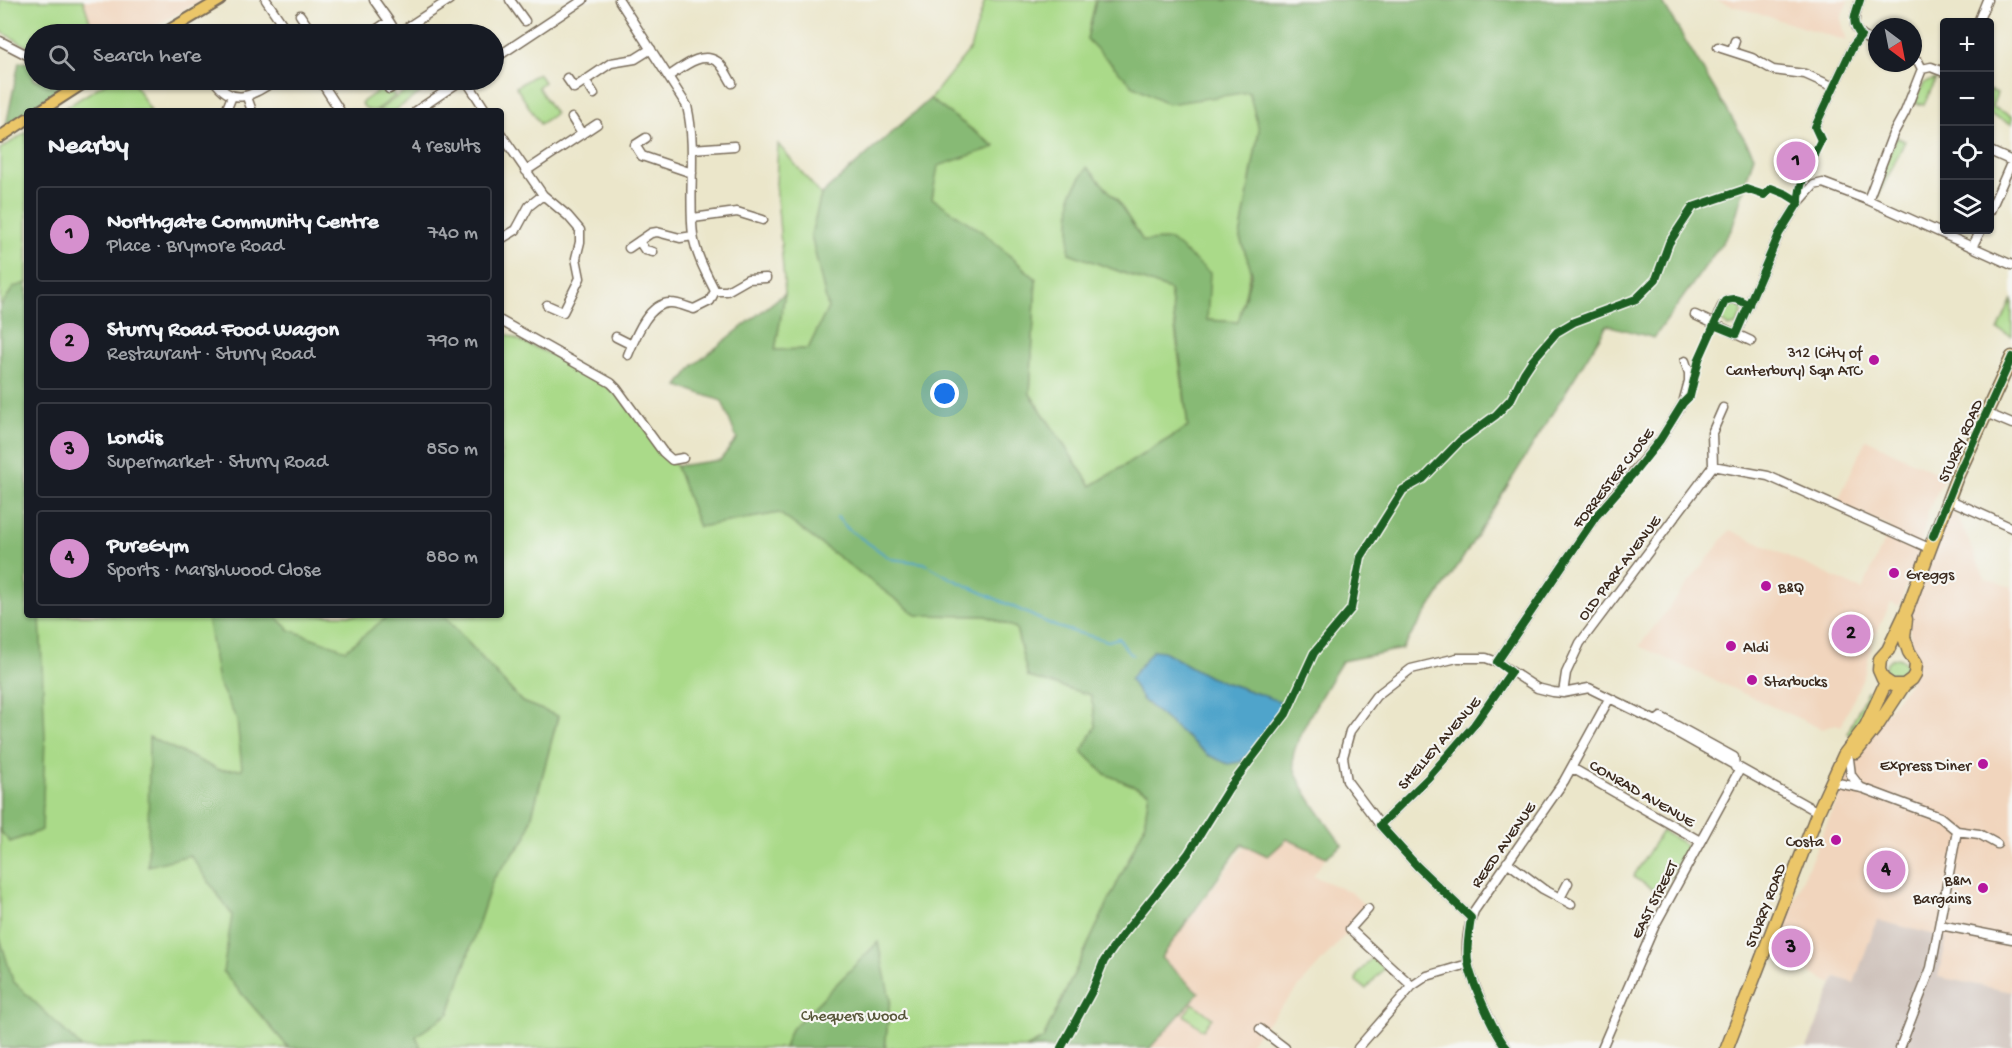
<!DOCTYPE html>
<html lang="en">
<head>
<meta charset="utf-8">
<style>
	body { margin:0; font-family:"Gochi Hand",sans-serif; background:#242831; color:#f1f3f6 }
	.controls { position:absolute; right:18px; top:18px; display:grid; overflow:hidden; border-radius:6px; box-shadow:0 2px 4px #0004 }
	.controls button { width:54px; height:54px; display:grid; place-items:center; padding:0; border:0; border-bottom:2px solid #363941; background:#171b24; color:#f1f3f6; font:30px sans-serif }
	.compass { position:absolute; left:1868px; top:18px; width:54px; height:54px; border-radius:50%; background:#171b24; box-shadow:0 2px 4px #0004; rotate:148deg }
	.you { position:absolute; left:945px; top:394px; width:21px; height:21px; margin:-15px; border:4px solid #fff; border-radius:50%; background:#1a73e8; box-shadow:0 0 0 9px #1a73e833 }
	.badge { display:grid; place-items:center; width:39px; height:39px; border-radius:50%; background:#d690ce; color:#111; font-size:20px; font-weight:700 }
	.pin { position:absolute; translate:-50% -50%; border:3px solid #fff; box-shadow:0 2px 6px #0006 }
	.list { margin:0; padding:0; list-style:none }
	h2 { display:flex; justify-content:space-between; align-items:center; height:78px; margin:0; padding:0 24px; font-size:26px }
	h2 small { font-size:20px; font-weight:400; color:#9ea1a6 }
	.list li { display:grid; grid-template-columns:39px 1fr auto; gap:18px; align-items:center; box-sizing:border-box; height:96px; margin:0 12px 12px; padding:0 12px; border:2px solid #363941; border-radius:6px }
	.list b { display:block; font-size:22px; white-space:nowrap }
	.list p { margin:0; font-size:20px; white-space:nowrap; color:#9ea1a6 }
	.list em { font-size:20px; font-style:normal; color:#9ea1a6 }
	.icon { flex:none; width:33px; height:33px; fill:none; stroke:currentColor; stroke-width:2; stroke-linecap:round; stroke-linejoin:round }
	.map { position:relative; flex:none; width:2012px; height:1048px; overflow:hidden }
	.search { position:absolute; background:#171b24; box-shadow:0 2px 4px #0004; left:24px; top:24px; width:480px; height:66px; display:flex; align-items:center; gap:15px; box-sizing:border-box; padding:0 21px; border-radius:33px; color:#9ea1a6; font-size:22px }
	.panel { position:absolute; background:#171b24; box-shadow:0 2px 4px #0004; left:24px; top:108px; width:480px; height:510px; border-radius:6px }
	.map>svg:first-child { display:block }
</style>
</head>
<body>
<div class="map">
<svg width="2012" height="1048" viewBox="0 0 2012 1048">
	<rect width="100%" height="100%" fill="#f6f6f2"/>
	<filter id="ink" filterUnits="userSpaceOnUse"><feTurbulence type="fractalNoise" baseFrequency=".0167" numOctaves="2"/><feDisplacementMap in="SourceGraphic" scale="12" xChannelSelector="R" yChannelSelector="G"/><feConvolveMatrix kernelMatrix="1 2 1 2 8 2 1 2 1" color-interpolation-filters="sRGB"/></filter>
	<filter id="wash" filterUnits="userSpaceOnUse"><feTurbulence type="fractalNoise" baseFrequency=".008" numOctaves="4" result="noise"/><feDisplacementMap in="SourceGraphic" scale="24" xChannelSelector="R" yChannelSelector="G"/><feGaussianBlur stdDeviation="1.35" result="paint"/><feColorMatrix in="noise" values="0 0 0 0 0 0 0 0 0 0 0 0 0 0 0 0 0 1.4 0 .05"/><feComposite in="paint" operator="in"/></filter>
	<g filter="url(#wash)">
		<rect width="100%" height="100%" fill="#ebe6ca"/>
		<path fill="#f1d5bd" d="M 83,0 L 203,0 L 140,34 L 94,34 Z
			M 1714,0 L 1848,0 L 1841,19 L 1847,41 Z
			M 1866,439 L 1945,477 L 1928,511 L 1918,558 L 1899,606 L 1891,603 L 1873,639 L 1865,673 L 1841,726 L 1836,724 L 1822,729 L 1639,646 L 1730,530 L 1862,590 L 1891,527 L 1837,503 Z
			M 1949,512 L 1957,515 L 1985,578 L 2012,587 L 2012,992 L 1938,977 L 1877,921 L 1854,983 L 1836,977 L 1832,984 L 1771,953 L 1838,798 L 1856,752 L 1912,679 L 1912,654 L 1907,610 Z
			M 1266,818 L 1326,857 L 1313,876 L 1352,893 L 1368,909 L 1245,1048 L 1150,1048 L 1199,993 L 1161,958 Z"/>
		<path fill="#cec1ba" d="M 1877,920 L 1947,938 L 1938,977 L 2012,992 L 2012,1048 L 1807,1048 L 1836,977 L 1854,983 Z"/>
		<path fill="#aada89" stroke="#728254" stroke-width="1.5" d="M 0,0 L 83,0 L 94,34 L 34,34 L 34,49 L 32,49 L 0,31 Z
			M 985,0 L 1096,0 L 1087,39 L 1250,92 L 1259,130 L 1240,238 L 1251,268 L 1239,322 L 1207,320 L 1171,240 L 1143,241 L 1117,200 L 1069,253 L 1170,290 L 1188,427 L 1091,486 L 1030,394 L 1036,279 L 985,234 L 932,198 L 937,166 L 995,146 L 930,99 L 970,49 Z
			M 538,73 L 544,82 L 538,87 L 555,114 L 540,124 L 516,87 Z
			M 1936,79 L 1924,105 L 1915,103 L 1924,83 Z
			M 110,80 L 132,80 L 151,111 L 60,111 Z
			M 414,85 L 420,93 L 394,111 L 377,111 Z
			M 385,86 L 395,96 C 383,104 372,120 361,103 Z
			M 1990,90 L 1997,93 L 1992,107 L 2012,116 L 2012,124 L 1990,115 Z
			M 27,132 L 27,615 L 401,615 L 223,972 L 289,1048 L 0,1048 L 0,149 Z
			M 1896,137 L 1905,141 L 1877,199 L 1874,193 Z
			M 778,144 L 821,195 L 811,235 L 828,308 L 808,349 L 775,350 L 785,293 L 776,184 Z
			M 2012,299 L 2012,336 L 1998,330 Z
			M 1732,301 L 1741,306 L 1742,312 L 1736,325 L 1728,327 L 1720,319 L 1722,310 Z
			M 501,332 L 574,365 L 613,388 L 676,466 L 699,527 L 779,513 L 917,615 L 986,616 L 1016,628 L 1028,677 L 1091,695 L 1105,774 L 1149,792 L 1144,827 L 1043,1039 L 1026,1048 L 885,1048 L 890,999 L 790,1031 L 784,1048 L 421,1048 L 416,1036 L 449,1013 L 493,879 L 526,838 L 558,717 L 522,702 L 443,615 L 501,615 Z
			M1885 669a11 11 0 1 1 22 0a11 11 0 1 1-22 0Z
			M 1867,692 L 1878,696 L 1853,736 L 1847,734 Z
			M 1662,831 L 1688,846 L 1661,894 L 1633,877 Z
			M 1372,958 L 1384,968 L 1366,989 L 1356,981 L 1357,975 Z
			M 1193,1003 L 1212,1018 L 1203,1030 L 1184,1015 Z"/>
		<path fill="#87ba75" stroke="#61724a" stroke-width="1.5" fill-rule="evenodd" d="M 1096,0 L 1661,0 L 1754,155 L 1732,229 L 1654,338 L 1607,325 L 1461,561 L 1402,649 L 1342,661 C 1331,680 1291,742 1293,761 C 1296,786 1328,824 1342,845 L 1326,857 L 1287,839 L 1268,856 L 1242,844 L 1161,958 L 1199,993 L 1150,1048 L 1026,1048 L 1043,1039 L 1144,827 L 1149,792 L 1105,774 L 1082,751 L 1096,726 L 1091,695 L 1028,677 L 1016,628 L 986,616 L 917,615 L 779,513 L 699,527 L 676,466 L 720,460 L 737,439 L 722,401 L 678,386 L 694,365 L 785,293 L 775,350 L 808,349 L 828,308 L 811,235 L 821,195 L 930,99 L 995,147 L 938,166 L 932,198 L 985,234 L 1036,279 L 1030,394 L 1091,486 L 1188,427 L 1181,365 L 1170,290 L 1069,253 L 1071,194 L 1087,167 L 1117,200 L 1143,241 L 1171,240 L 1210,273 L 1207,320 L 1238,322 L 1252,272 L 1240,238 L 1259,130 L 1249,92 L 1168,104 L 1132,85 L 1087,39 ZM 1153,651 L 1163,651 L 1209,677 L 1257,693 L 1208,755 L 1143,700 L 1131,680 Z
			M 19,62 L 34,63 L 34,80 L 63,80 L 62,89 L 6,126 Z
			M 27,283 L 27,615 L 40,615 L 45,738 L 42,830 L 10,842 L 0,831 L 0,307 L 14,287 Z
			M 207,615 L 275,615 L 290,630 L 346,650 L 389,615 L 443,615 L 522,702 L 558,716 L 526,838 L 493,879 L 449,1013 L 416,1036 L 421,1048 L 289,1048 L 223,972 L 232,915 L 190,855 L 148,866 L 149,737 L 219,770 L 242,769 L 237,720 L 218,682 Z
			M 0,938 L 13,981 L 82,1048 L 0,1048 Z
			M 878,942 L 890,999 L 885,1048 L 784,1048 L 790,1031 Z"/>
		<path fill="#50a4cb" stroke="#466774" stroke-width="1.5" d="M 1153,650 L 1163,651 L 1209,677 L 1285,703 L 1274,725 L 1261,744 L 1240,762 L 1228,764 L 1208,755 L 1143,700 L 1130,679 Z"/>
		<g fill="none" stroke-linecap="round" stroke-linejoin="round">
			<path stroke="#50a4cb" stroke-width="2" d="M 837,517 L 848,529 L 891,559 L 924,563 L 950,578 L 1057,627 L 1108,641 L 1119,638 L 1127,651 L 1133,655"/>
		</g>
	</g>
	<g filter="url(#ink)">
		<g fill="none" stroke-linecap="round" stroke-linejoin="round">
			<g stroke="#796c5a" stroke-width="11">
				<path id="minor" d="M 266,0 L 289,34
					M 374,0 L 389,21
					M 510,0 L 525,21
					M 619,0 L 687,106 C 697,149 688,193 693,235 C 696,255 706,273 715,291
					M 1860,0 C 1851,25 1851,32 1877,44
					M 300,15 L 313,34
					M 1978,22 L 1987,0
					M 370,34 L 389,21 L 397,34 L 449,0
					M 0,41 L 27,55 L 34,56
					M 1718,47 L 1752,58 L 1773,70 L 1805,74 L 1834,87
					M 1732,50 L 1735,41
					M 494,59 L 583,0
					M 1913,59 L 1918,61 L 1922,69 L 1931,67 L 1944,72
					M 669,76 C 682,68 701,50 718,62 C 724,67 728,77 732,83
					M 567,78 L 574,88 L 611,63 L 635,59 L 651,49
					M 214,80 C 234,109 253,94 276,80
					M 320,80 L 340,111
					M 428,80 L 432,85
					M 466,80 L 486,111
					M 585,80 L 594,94
					M 183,81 L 185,80
					M 389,89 L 403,80
					M 247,97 L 252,111
					M 226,111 L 232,96
					M 416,111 L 462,80
					M 572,118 L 582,134
					M 1815,127 L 1853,46 L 1861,36
					M 501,134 L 543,195 L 568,216 L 580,230 L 580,242 L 576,258 L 580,278 L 563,312 L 547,305
					M 646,138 L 635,145 L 642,156 L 692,173
					M 692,149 L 734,146
					M 1990,151 L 2012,161
					M 526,171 L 597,124
					M 1868,200 L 1893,134 L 1905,112 L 1922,69
					M 1990,211 L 2012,161
					M 693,218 L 737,212 L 763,220
					M 501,239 L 516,230 L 529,206 L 543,195
					M 639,241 L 645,250 L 653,252
					M 1972,247 L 1981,230
					M 629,248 L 651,233 L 657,232 L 680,238 L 693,236
					M 1695,315 L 1751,341
					M 501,321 L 611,383 L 617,389 L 663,452 L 672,460 L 683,458
					M 1714,325 C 1724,302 1723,292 1749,305
					M 1736,334 L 1779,234 L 1799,202 L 1814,185 L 1823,183 L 1868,200 L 2012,265
					M 616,337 L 632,345
					M 628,355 C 635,338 648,302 671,303 C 678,303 687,307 694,309 L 710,301 L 715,291 L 727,291 L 748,279 L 766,278
					M 1986,413 L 2012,424
					M 1713,466 L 1712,433 L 1723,408
					M 1948,499 L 2012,528
					M 1497,662 L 1596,516 L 1660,440 L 1683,403 L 1689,381 L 1689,373 L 1685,361
					M 1563,693 L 1566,673 L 1580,643 L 1713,466 L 1768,476 L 1929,548
					M 1656,721 L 1661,717 L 1734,757 L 1735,767
					M 1849,759 L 1851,775 L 1861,788
					M 1572,768 L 1700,841
					M 1833,782 L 1862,788 L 1918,809 L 1940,817 L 1957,831 L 1979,834 L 1997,844
					M 1380,825 L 1428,778 L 1474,725 L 1511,672
					M 1507,862 L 1543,889 L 1571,904
					M 1560,898 L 1568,883
					M 1368,909 L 1350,929 L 1412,986
					M 1471,918 L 1417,866 L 1380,825 L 1347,781 L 1343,757 L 1350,731 L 1376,696 L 1411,669 L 1457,658 L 1486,658 L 1497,662 L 1537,688 L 1553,692 L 1563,693 L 1589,688 L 1656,721 L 1818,812
					M 1940,925 L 2012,939
					M 1260,1029 L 1285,1048
					M 1358,1048 L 1412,986 L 1427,976 L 1468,964
					M 1507,1048 C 1495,1035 1471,980 1468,962 C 1465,946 1468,926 1474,911 L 1564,781 L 1609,699
					M 1602,1048 L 1655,925 L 1740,769
					M 1900,1048 L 1931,968 L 1957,831"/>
			</g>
			<g stroke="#796c5a" stroke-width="14">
				<path id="major" d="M 163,34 L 220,0
					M 40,111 L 88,80
					M 0,137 L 27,119"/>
			</g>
			<g stroke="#796c5a" stroke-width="15">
				<path id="highway" d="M 1904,685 L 1892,685 L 1883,679 L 1879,670 L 1880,659 L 1888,650 L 1907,610 L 1956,479 L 2012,357
					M 1856,752 L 1879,723 L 1904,685 L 1912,679 L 1915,674 L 1916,663 L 1909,652 L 1904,637 L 1906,619
					M 1727,1048 L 1818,812 L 1844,755 L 1866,726 L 1886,682"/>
			</g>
			<use href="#minor" stroke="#fff" stroke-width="8"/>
			<use href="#major" stroke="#ebc669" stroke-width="10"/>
			<use href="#highway" stroke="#ebc669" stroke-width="12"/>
			<g stroke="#f6f6f2" stroke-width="11">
				<path id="cycleway" d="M 1799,202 C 1798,181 1813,158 1821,140 L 1815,127 L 1853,46 L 1861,36 C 1850,22 1855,16 1860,0
					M 1714,325 L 1736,334 L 1779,234 L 1799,202
					M 1933,536 L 1957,477 L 2012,357
					M 1061,1048 L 1092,991 L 1104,961 L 1121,937 L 1188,854 L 1229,788 L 1286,714 L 1314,653 L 1351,609 L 1361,557 L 1403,490 L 1423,479 L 1460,441 L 1496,415 L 1511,399 L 1524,373 L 1532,361 L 1557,332 L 1574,322 L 1636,299 L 1656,279 L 1669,243 L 1693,207 L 1746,189 L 1764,195 L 1771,188 L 1786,194 L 1799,202
					M 1507,1048 C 1495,1035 1470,979 1468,961 C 1466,947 1469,933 1471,918 L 1417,866 L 1380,825 L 1428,778 L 1474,725 L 1511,672 L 1497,662 L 1596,516 L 1637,469 L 1660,440 L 1683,403 L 1690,396 L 1699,359 L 1725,301 C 1734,296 1741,301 1749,305"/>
			</g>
			<use href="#cycleway" stroke="#1b5e20" stroke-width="8"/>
		</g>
	</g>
	<g fill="#b5179e" stroke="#f6f6f2" stroke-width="2">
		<circle cx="1874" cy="360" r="6"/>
		<circle cx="1894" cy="573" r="6"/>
		<circle cx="1766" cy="586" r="6"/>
		<circle cx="1731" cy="646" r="6"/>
		<circle cx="1752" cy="680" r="6"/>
		<circle cx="1983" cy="764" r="6"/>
		<circle cx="1836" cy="840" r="6"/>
		<circle cx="1983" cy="888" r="6"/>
	</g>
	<g text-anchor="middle" stroke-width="4.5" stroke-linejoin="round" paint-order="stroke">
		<g font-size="16" fill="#3b2a1e" stroke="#f6f6f2" text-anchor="end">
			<text x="1862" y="357">312 (City of<tspan x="1862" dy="18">Canterbury) Sqn ATC</tspan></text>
			<text x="1906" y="579" text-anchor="start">Greggs</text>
			<text x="1778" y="592" text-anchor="start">B&amp;Q</text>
			<text x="1743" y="652" text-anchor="start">Aldi</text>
			<text x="1764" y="686" text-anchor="start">Starbucks</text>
			<text x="1971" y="770">Express Diner</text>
			<text x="1824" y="846">Costa</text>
			<text x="1971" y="885">B&amp;M<tspan x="1971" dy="18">Bargains</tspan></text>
		</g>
		<g font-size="16" fill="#3b2a1e" stroke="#f6f6f2">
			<text transform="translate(1959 440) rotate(-66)" y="6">STURRY ROAD</text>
			<text transform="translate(1612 477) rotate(-52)" y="6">FORRESTER CLOSE</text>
			<text transform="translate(1618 567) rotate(-53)" y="6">OLD PARK AVENUE</text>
			<text transform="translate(1438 742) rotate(-49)" y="6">SHELLEY AVENUE</text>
			<text transform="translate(1643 792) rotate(30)" y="6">CONRAD AVENUE</text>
			<text transform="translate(1502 844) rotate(-55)" y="6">REED AVENUE</text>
			<text transform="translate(1653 899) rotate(-63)" y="6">EAST STREET</text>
			<text transform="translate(1764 905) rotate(-69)" y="6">STURRY ROAD</text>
		</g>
		<g font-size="16" fill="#575639" stroke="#f6f6f2">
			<text x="854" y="1020">Chequers Wood</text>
		</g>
	</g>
</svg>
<div class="controls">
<button>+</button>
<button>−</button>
<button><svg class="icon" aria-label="locate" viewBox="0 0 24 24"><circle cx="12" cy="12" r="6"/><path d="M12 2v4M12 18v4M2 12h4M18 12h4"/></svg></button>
<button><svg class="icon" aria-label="layers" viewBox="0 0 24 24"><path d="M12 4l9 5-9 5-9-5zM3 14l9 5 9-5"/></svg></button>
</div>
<svg class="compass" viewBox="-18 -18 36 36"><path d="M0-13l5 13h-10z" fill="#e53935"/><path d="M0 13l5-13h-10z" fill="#9ea1a6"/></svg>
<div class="you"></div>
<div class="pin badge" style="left:1796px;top:161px">1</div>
<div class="pin badge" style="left:1851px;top:634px">2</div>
<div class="pin badge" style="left:1791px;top:948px">3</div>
<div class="pin badge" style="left:1886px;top:870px">4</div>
<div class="search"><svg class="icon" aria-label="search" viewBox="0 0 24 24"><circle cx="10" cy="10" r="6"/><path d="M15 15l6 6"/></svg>Search here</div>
<section class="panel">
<h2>Nearby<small>4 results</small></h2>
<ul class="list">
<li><span class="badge">1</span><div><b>Northgate Community Centre</b><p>Place · Brymore Road</p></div><em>740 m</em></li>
<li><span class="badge">2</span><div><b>Sturry Road Food Wagon</b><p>Restaurant · Sturry Road</p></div><em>790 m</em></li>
<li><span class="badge">3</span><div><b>Londis</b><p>Supermarket · Sturry Road</p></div><em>850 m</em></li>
<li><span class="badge">4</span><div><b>PureGym</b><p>Sports · Marshwood Close</p></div><em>880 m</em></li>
</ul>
</section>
</div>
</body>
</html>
